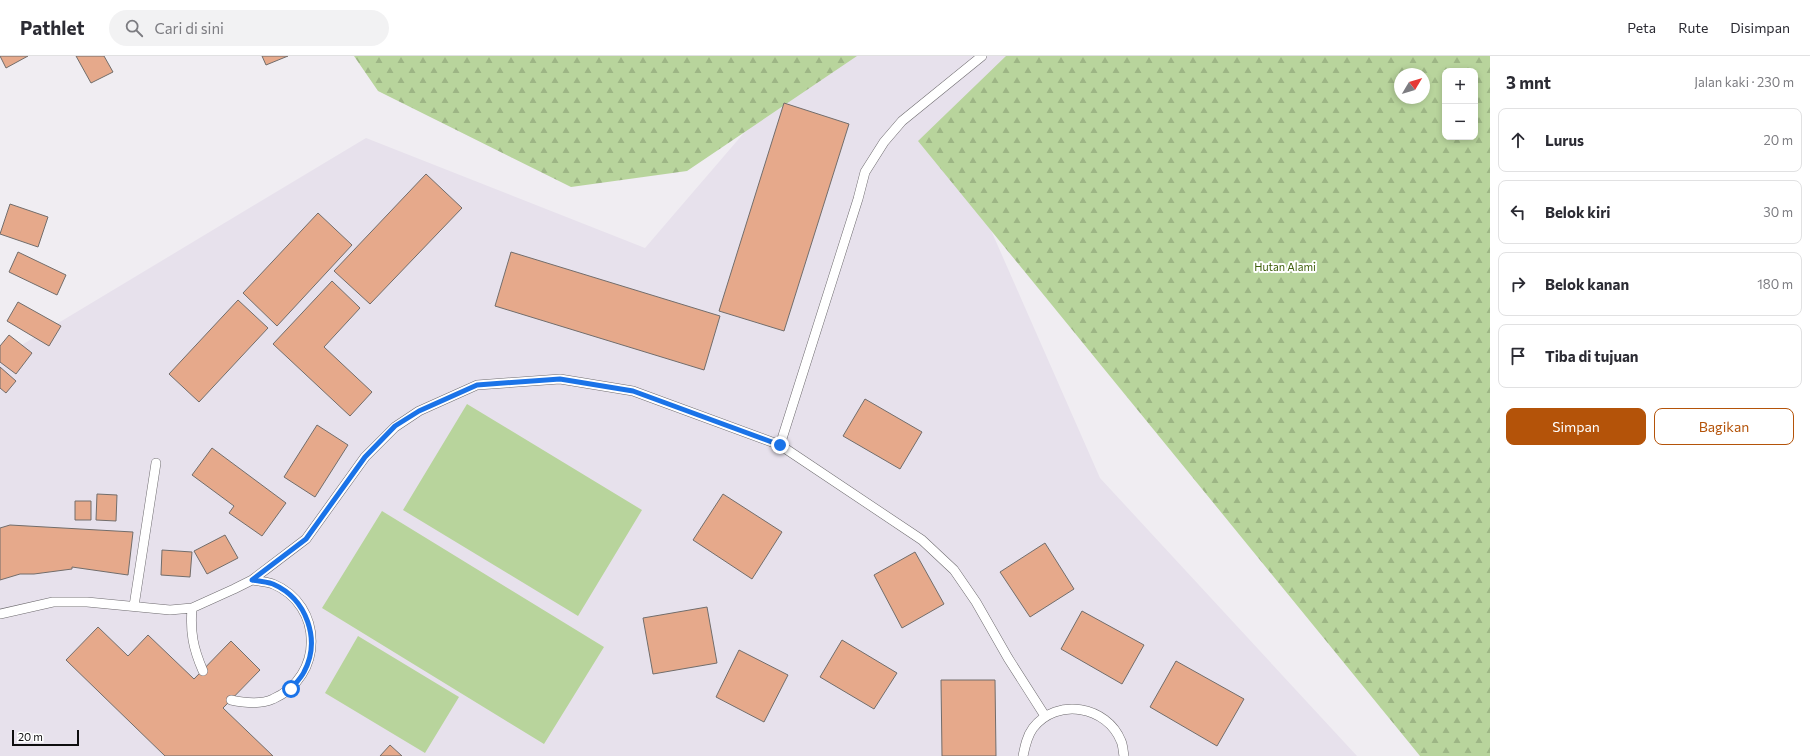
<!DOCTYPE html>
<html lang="id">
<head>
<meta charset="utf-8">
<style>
	body { margin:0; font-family:Commissioner,sans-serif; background:#f2f2f3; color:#2b2b33 }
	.controls { position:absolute; right:12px; top:12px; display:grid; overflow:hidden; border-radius:8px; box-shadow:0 2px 6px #0003 }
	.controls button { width:36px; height:36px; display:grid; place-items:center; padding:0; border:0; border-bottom:1px solid #e1e1e2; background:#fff; color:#2b2b33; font:20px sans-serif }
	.compass { position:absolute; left:1394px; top:12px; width:36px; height:36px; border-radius:50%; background:#fff; box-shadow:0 2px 6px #0003; rotate:52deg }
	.scale { position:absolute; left:12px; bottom:10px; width:67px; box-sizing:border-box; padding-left:4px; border:2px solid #0e0d0f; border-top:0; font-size:11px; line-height:14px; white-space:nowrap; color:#0e0d0f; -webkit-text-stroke:3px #fff; paint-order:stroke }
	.stop { position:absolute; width:12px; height:12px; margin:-9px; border:3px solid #1a73e8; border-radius:50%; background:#fff }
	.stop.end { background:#1a73e8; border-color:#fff; box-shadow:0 1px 4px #0008 }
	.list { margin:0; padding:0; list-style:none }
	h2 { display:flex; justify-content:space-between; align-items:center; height:52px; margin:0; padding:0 16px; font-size:17px }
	h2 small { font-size:13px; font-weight:400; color:#7c7c81 }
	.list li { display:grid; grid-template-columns:26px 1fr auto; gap:12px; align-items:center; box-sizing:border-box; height:64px; margin:0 8px 8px; padding:0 8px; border:1px solid #e1e1e2; border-radius:8px }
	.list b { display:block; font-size:15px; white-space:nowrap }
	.list em { font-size:13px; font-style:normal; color:#7c7c81 }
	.actions { display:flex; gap:8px; padding:12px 16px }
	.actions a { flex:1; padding:9px 0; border:1px solid #b45309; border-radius:8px; text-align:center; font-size:14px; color:#b45309 }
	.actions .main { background:#b45309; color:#fff }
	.icon { flex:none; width:22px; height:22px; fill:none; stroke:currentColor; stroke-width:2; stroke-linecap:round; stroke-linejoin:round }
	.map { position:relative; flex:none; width:1490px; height:700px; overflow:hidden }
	header { display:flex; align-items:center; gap:24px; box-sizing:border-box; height:56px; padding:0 20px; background:#fff; border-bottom:1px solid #e1e1e2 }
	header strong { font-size:19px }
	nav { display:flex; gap:22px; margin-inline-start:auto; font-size:14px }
	.search { width:280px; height:36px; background:#f2f2f3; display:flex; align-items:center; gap:10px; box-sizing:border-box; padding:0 14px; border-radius:22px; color:#7c7c81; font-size:15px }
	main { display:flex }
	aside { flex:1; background:#fff }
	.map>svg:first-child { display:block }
</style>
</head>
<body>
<header>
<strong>Pathlet</strong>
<div class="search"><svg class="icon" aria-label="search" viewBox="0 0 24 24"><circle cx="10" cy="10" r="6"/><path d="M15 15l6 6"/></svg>Cari di sini</div>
<nav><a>Peta</a><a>Rute</a><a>Disimpan</a></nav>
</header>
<main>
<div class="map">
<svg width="1490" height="700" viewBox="0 0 1490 700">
	<defs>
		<pattern id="forest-firs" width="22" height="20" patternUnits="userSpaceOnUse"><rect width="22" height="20" fill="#b8d49c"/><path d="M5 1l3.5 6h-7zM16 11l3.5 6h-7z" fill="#9db585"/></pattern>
	</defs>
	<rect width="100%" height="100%" fill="#f0edf2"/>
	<path fill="#e7e1ec" d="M 810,0 L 1108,0 L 961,106 L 1100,422 L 1357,700 L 0,700 L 0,302 L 366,82 L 645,192 Z"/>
	<path fill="url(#forest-firs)" fill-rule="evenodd" d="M 354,0 L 857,0 L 687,115 L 571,131 L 378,35 Z
		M 1006,0 L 1490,0 L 1490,700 L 1420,700 L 918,85 ZM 1445,15 L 1475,15 L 1475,81 L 1445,81 ZM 1400,18 L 1424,18 L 1424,42 L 1400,42 Z"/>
	<path fill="#b8d49c" d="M 467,348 L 642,454 L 578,560 L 403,454 Z
		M 382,455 L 604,591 L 544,688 L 322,552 Z
		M 358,580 L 459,641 L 425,697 L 325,637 Z"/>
	<path fill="#e6a98b" stroke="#726d6b" d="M 0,0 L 28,0 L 6,12 Z
		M 76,0 L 104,0 L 113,16 L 91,27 Z
		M 262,0 L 288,0 L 266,9 Z
		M 784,47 L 849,68 L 784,275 L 719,255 Z
		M 426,118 L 462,152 L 370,248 L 334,215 Z
		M 10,148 L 48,161 L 38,191 L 0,178 Z
		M 318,157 L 352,189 L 277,270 L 243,237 Z
		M 18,196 L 66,219 L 57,239 L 9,216 Z
		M 511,196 L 720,260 L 704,314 L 495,250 Z
		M 332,225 L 360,252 L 324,291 L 372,336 L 350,360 L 273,288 Z
		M 238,244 L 268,272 L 199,346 L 169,318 Z
		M 18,246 L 61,270 L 49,290 L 7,265 Z
		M 9,279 L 32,297 L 16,318 L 0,306 L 0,290 Z
		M 0,311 L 16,325 L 6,337 L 0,332 Z
		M 865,343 L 922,376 L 900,413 L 843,380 Z
		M 317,369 L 348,389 L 315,441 L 284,421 Z
		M 212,392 L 286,447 L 262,480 L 229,457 L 234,450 L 192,419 Z
		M 97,438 L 117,439 L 116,465 L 96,464 Z
		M 723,438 L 782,476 L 752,523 L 693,484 Z
		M 75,445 L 91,445 L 91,464 L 75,464 Z
		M 10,469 L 133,476 L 128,519 L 72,511 L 72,513 L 34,518 L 20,518 L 0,524 L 0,472 Z
		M 225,479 L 238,502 L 207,518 L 194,495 Z
		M 1045,487 L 1074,533 L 1030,561 L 1000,516 Z
		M 162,494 L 192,496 L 190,521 L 161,519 Z
		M 915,496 L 944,548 L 902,572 L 874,519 Z
		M 707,551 L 717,607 L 653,618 L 643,562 Z
		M 1082,555 L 1144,589 L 1122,628 L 1061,593 Z
		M 98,571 L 128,600 L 148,579 L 194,623 L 231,585 L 260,614 L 223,652 L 273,700 L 165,700 L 66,604 Z
		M 842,584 L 897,617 L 874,653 L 820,621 Z
		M 739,594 L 788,619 L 764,666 L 716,641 Z
		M 1176,605 L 1244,643 L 1217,690 L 1150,651 Z
		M 941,624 L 995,624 L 996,700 L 942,700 Z
		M 390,689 L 402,700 L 380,700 Z"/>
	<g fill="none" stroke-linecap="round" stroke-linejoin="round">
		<g stroke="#6e6b6f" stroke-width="10">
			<path id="lane" d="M 780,389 L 922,484 L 954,514 L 976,546 L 1008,602 L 1045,660
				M 134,550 L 156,407
				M 192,552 C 190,576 193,592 203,615
				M 0,558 L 53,546 L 87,546 L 170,554 L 192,552 L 234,533 L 252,524 L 306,483 L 365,401 L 395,371 L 419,355 L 477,329 L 560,323 L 633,335 L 780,389 L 858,143 L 865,116 L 884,86 L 902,65 L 982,0
				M 231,644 C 245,647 260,649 273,643 C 324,621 324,549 273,528 C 267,526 259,525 252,524
				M 1023,700 C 1025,690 1027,680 1033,672 C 1057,641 1107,650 1121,685 C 1123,689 1123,695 1124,700"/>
		</g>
		<use href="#lane" stroke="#fff" stroke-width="9"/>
	</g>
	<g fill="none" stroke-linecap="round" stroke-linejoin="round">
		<path stroke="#1a73e8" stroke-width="5" d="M 291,633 C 295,628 301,622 304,616 C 321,584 307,543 273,528 C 267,526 259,525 252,524 L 306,483 L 365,401 L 395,370 L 419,355 L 477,329 L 560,323 L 633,335 L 780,389"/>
	</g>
	<g text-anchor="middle" stroke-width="4" stroke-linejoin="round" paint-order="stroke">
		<g font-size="11" fill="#3d5e09" stroke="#fff">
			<text x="1285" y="215">Hutan Alami</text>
		</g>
	</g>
</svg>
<div class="controls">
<button>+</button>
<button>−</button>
</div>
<svg class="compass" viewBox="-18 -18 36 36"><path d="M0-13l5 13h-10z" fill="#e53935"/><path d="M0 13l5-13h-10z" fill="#7c7c81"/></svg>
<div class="scale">20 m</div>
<div class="stop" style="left:291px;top:633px"></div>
<div class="stop end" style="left:780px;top:389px"></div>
</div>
<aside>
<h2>3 mnt<small>Jalan kaki · 230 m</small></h2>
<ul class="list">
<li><svg class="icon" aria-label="ahead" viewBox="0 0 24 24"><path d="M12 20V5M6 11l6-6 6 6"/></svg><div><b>Lurus</b></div><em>20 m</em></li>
<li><svg class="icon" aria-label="left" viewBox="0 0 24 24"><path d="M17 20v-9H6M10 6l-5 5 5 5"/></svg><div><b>Belok kiri</b></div><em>30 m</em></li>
<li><svg class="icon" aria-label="right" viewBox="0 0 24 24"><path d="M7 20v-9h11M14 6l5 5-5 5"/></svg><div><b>Belok kanan</b></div><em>180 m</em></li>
<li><svg class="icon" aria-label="arrive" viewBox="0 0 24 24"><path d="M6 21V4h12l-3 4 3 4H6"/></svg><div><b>Tiba di tujuan</b></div></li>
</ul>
<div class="actions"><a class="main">Simpan</a><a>Bagikan</a></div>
</aside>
</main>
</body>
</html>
